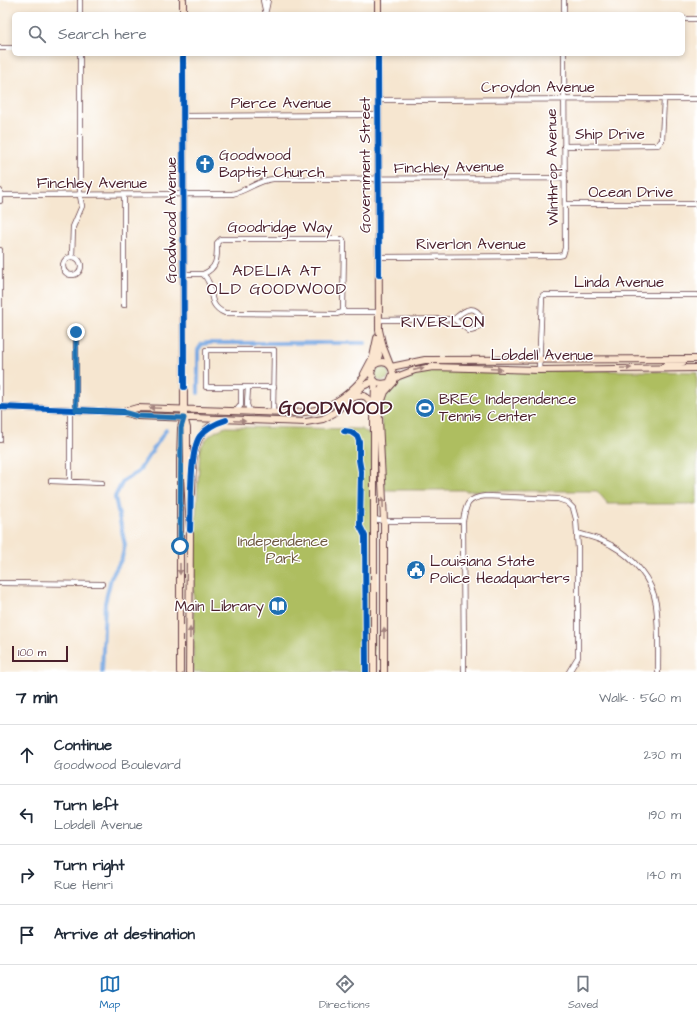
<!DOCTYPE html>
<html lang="en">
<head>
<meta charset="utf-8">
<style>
	body { margin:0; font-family:"Architects Daughter",sans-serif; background:#f2f2f3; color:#1f2937 }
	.scale { position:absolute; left:12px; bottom:10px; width:56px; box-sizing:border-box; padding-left:4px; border:2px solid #4a1f2b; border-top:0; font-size:11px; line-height:14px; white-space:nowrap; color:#4a1f2b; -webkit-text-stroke:3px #fff; paint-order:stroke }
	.stop { position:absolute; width:12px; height:12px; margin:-9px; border:3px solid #1f6fb2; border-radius:50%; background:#fff }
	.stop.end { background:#1f6fb2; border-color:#fff; box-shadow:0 1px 4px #0008 }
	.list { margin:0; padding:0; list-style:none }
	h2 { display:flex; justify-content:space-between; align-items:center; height:52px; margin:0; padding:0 16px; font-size:17px }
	h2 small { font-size:13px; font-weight:400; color:#747a83 }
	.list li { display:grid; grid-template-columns:26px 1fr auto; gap:12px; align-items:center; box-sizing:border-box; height:60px; padding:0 16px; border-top:1px solid #e0e1e3 }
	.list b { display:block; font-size:15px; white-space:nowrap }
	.list p { margin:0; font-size:13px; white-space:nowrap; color:#747a83 }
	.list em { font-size:13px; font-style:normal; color:#747a83 }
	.icon { flex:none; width:22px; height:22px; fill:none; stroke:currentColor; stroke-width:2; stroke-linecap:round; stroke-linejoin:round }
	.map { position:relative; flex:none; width:697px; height:672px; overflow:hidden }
	.search { position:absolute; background:#fff; box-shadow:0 2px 6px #0003; left:12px; right:12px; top:12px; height:44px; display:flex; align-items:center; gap:10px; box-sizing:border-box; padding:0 14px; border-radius:6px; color:#747a83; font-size:15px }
	.sheet { height:292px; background:#fff }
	nav { display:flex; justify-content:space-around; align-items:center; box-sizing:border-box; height:56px; border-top:1px solid #e0e1e3; background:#fff; font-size:11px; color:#747a83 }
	nav a { display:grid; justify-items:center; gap:2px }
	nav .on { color:#1f6fb2 }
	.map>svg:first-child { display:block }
</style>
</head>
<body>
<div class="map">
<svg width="697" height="672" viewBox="0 0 697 672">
	<rect width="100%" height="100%" fill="#fff"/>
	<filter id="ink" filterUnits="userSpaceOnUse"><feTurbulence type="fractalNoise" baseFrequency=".025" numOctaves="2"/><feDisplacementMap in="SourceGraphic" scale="8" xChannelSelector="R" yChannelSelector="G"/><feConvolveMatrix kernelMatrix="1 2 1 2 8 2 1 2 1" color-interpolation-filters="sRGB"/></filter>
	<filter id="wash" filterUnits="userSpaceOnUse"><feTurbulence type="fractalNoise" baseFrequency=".012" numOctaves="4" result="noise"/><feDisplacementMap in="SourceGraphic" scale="16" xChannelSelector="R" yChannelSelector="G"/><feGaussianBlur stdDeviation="0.9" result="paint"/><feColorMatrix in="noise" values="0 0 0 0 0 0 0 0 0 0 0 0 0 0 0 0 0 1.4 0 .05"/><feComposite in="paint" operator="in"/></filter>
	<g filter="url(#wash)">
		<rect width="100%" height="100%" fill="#f6e6d0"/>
		<path fill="#aebe61" stroke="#7c6e46" d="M375 374a7 7 0 1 1 14 0a7 7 0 1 1-14 0Z
			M 429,368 L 697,372 L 697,504 L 608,504 L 597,491 L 465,491 L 464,490 L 384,490 L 381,411 C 384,385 407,375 429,368 Z
			M 226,427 L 361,429 L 368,433 L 372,439 L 373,672 L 193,672 L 194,551 L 200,449 C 206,437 213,431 226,427 Z"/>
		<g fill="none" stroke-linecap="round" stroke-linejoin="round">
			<path stroke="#77a8e2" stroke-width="4" d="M 198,393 L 198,350 L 202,344 L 208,343 L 365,343
				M 102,672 L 105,603 L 111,578 L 122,558 L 125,545 L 115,497 L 123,481 L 138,472 L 166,430"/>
		</g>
	</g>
	<g filter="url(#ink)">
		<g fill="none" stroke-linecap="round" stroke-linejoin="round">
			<g stroke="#643d44" stroke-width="6">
				<path id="street" d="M 80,0 L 80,14
					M 263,0 L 266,14
					M 266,10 L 268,0
					M 564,14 L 564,0
					M 683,19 L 697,19
					M 0,48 L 14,48
					M 378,100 L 697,99
					M 183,116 L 378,115
					M 564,146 L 658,145 L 662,140 L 664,99
					M 0,191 L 0,201
					M 0,195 L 232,194 C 247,191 258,180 273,179 L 565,178
					M 124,196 L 124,305
					M 565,204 L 697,204
					M 0,250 L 0,440
					M 72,257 L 73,227 L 82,206 L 80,196 L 80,54
					M 379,257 L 558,256 L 563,255 L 565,248 L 564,54
					M63 266a9 9 0 1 1 18 0a9 9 0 1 1-18 0Z
					M 184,274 L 203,274
					M 343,312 L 344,243 L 343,240 L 341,239 L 221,239 L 217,243 C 217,257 218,268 203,274 C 217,287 204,304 225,313 L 336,314 L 343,312 L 379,312
					M 379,320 L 454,319 C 458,316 462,312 467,310 C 482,305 488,330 469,331 L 454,319
					M 76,332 L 76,410
					M 539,370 L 542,297 L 543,295 L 697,295
					M 248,387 L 247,405 L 250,412
					M 236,411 L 241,405 L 241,387
					M 273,413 L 274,350 L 206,350 L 206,387 L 274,387
					M 51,481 L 102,483
					M 70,481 L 70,410
					M 374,519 L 384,521 L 463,521
					M 577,533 C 588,536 601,539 611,545 C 633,557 652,579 656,604 C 659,627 658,650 658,672
					M 0,583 L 102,584
					M 464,672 L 463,521 C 466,504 467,498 486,496 L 558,499 L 567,502 L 573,508 L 576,519 L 578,549 L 578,657 L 569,672"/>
			</g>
			<g stroke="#643d44" stroke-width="8">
				<path id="secondary" d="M 183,0 L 183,14
					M 378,0 L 378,14
					M 183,54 L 184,417 L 187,428 L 187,478 L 190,530 L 189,672
					M 378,54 L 379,330 L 383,347 L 390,365
					M 376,364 L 379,355 L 377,341
					M 373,367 L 371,373 L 373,379 L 377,383 L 382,384 L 388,383 L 399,376 L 415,370 L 433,367 L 539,370 L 697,368
					M 391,367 L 425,360 L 697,359
					M 663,367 L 671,363 L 683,362
					M 364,374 L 373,357 L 377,338
					M 352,398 C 364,393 369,396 372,408
					M 380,406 L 385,392 L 394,382
					M 0,407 L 123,412 L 137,416 L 306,422 L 323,419 L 334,413 L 363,386 L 374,381
					M 123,412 L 137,408 L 289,413 C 330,413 350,396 374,365 C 383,359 392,363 393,374 L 390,381
					M 192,493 C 193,465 189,430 222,421
					M 180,672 L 180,459 L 181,428 L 184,417
					M 374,672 L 374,422 L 375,382
					M 384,672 L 384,521 L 378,400 L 380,391 L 385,384"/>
			</g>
			<use href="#street" stroke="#fff" stroke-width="4.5"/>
			<use href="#secondary" stroke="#fbe5cf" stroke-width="6"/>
			<g stroke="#fff" stroke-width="8">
				<path id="cycleway" d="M 183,54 L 184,387
					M 378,54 L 379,275
					M 0,407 L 123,412
					M 344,431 L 351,432 L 357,436 L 359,441 L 359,460 L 361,471 L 360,526 L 365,536 L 366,672
					M 190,530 C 191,509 189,451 200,436 C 207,427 216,423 226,420"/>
			</g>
			<use href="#cycleway" stroke="#0057b8" stroke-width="6"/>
		</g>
		<defs><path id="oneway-solid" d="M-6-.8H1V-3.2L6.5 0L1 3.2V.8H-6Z"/></defs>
		<g fill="#a2827d">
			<use href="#oneway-solid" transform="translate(626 368)"/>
			<use href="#oneway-solid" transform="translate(419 369) rotate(-13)"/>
			<use href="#oneway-solid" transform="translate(496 369) rotate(2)"/>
			<use href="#oneway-solid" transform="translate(155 408) rotate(-178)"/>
			<use href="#oneway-solid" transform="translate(240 421) rotate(2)"/>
			<use href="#oneway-solid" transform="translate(383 503) rotate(-92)"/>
			<use href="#oneway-solid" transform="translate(180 569) rotate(90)"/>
			<use href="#oneway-solid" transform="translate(190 633) rotate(-89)"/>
			<use href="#oneway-solid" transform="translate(384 633) rotate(-90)"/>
		</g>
	</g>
	<g fill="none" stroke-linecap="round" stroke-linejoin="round" filter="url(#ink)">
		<path stroke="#1f6fb2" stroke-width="5" d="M 76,332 L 76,410 L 123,412 L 137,416 L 184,418 L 181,428 L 180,546"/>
	</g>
	<defs>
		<g id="church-disc" transform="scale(1)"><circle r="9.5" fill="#1f6fb2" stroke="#fff"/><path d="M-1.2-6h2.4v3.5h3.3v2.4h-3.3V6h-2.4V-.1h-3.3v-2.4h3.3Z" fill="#fff"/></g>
		<g id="stadium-disc" transform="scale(1)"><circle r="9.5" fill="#1f6fb2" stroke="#fff"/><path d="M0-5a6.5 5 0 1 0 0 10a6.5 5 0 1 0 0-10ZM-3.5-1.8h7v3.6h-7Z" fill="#fff"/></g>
		<g id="civic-disc" transform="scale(1)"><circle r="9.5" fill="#1f6fb2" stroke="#fff"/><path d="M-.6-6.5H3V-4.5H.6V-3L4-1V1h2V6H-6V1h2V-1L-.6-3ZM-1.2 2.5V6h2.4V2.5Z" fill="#fff"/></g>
		<g id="library-disc" transform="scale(1)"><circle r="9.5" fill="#1f6fb2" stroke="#fff"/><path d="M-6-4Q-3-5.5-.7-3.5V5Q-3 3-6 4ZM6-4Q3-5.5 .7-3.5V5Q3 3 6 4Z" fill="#fff"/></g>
	</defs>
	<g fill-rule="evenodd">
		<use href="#church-disc" x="205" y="164"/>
		<use href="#stadium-disc" x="425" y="408"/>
		<use href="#civic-disc" x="416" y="570"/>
		<use href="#library-disc" x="278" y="606"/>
	</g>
	<g text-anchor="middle" stroke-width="3" stroke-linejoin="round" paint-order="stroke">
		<g font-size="15" fill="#4a1f2b" stroke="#fff">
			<text x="538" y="92">Croydon Avenue</text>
			<text x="281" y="108">Pierce Avenue</text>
			<text x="610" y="139">Ship Drive</text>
			<text transform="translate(365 165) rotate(-90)" y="5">Government Street</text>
			<text transform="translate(449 167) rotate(-1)" y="5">Finchley Avenue</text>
			<text transform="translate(552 167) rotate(-91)" y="5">Winthrop Avenue</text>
			<text x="92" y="188">Finchley Avenue</text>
			<text x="631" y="197">Ocean Drive</text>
			<text transform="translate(171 220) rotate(-90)" y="5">Goodwood Avenue</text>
			<text x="280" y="232">Goodridge Way</text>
			<text x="471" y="249">Riverlon Avenue</text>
			<text x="619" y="287">Linda Avenue</text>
			<text x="542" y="360">Lobdell Avenue</text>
		</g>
		<g font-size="15" fill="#4a1f2b" stroke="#fff" text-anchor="start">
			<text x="219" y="160">Goodwood<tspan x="219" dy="17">Baptist Church</tspan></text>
			<text x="439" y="404">BREC Independence<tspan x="439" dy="17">Tennis Center</tspan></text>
			<text x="430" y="566">Louisiana State<tspan x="430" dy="17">Police Headquarters</tspan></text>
			<text x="264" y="611" text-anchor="end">Main Library</text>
		</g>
		<g font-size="15" fill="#6d573e" stroke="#fff">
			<text x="283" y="546">Independence<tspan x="283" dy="17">Park</tspan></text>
		</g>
		<g font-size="16" letter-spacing="1" fill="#4a1f2b" stroke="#fff">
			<text x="277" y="276">ADELIA AT<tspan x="277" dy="18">OLD GOODWOOD</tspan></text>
			<text x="443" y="327">RIVERLON</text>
		</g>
		<g font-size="19" font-weight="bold" letter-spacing="1" fill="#4a1f2b" stroke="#fff">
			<text x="336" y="414">GOODWOOD</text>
		</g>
	</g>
</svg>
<div class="scale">100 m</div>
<div class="stop" style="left:180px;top:546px"></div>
<div class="stop end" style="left:76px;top:332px"></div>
<div class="search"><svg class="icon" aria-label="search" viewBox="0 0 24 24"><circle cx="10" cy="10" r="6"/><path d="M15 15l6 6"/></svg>Search here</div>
</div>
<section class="sheet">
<h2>7 min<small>Walk · 560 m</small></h2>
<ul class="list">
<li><svg class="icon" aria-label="ahead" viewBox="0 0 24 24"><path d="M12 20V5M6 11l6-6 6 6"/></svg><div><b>Continue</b><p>Goodwood Boulevard</p></div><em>230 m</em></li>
<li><svg class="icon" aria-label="left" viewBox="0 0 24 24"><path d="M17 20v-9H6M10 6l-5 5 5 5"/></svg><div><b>Turn left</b><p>Lobdell Avenue</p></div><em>190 m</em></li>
<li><svg class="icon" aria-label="right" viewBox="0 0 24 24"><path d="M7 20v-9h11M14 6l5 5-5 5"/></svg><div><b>Turn right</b><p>Rue Henri</p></div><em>140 m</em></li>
<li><svg class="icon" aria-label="arrive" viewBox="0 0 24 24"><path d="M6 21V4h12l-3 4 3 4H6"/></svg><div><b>Arrive at destination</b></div></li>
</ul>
</section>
<nav>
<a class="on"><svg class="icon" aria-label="map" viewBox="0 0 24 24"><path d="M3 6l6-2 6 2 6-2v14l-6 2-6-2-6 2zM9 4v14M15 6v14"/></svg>Map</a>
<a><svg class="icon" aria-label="directions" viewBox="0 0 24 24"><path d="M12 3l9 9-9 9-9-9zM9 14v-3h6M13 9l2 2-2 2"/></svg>Directions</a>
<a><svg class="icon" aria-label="saved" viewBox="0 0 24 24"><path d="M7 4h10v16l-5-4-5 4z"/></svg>Saved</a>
</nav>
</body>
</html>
